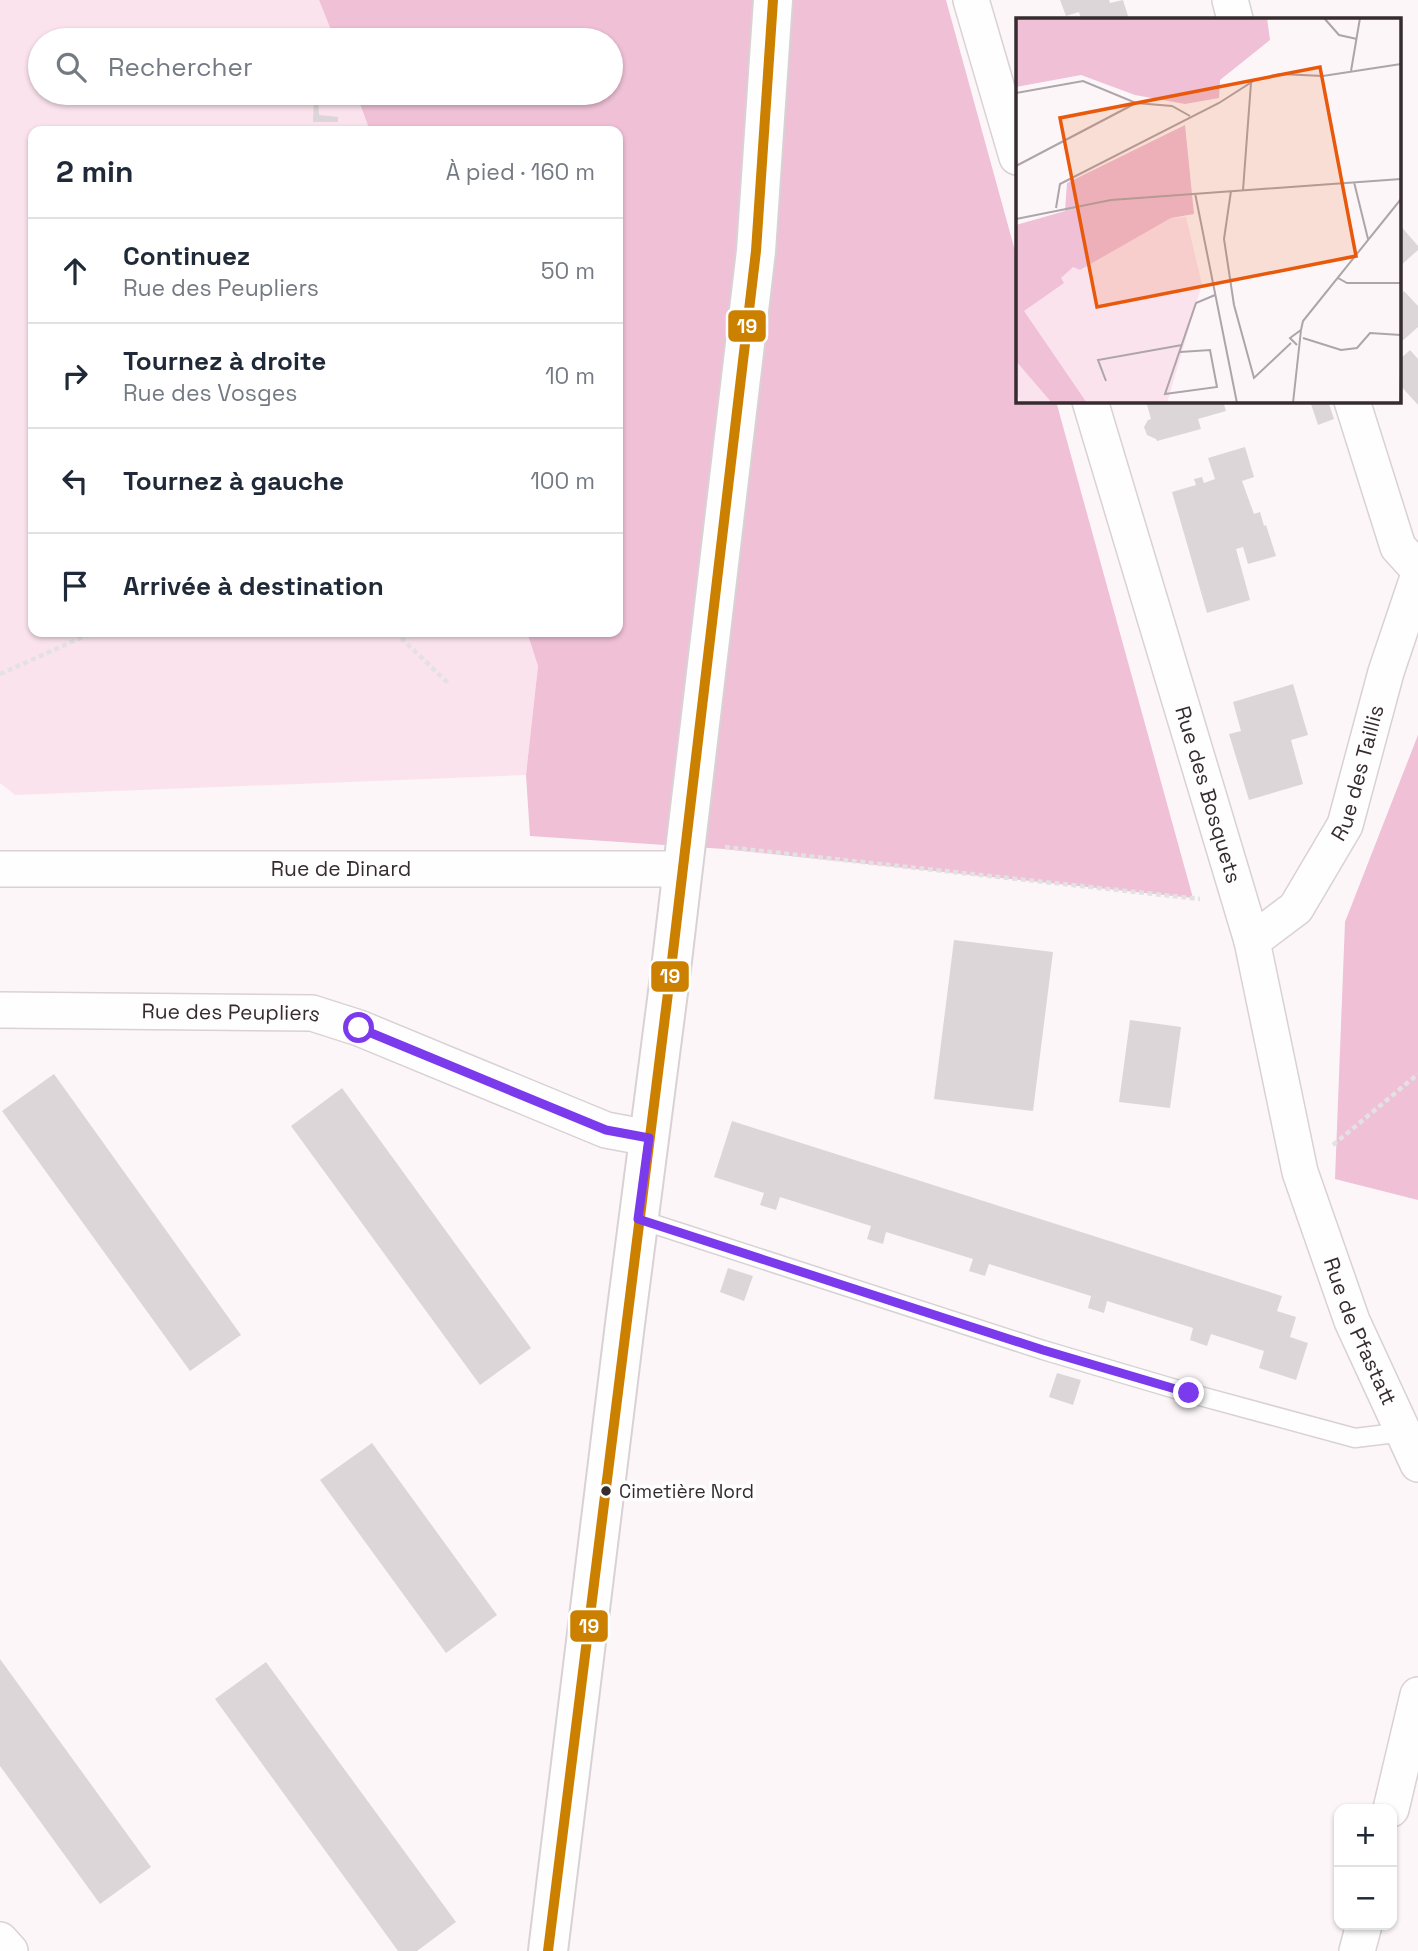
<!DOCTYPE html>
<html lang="fr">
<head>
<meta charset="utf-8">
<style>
	body { margin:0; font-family:"Space Grotesk",sans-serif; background:#f6f6f7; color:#1f2937 }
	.controls { position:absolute; right:21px; bottom:21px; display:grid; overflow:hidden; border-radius:14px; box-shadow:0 2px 5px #0004 }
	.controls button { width:63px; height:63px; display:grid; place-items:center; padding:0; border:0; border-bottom:2px solid #e0e1e3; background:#fff; color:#1f2937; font:35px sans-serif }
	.stop { position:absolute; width:21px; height:21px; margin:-16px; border:5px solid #7c3aed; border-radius:50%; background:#fff }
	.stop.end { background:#7c3aed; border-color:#fff; box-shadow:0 2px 7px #0008 }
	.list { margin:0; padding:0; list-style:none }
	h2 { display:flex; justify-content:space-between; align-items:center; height:91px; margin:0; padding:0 28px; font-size:30px }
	h2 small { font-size:23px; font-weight:400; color:#747a83 }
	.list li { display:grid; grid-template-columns:46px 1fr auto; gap:21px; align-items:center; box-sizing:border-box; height:105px; padding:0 28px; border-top:2px solid #e0e1e3 }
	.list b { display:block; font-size:26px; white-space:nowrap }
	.list p { margin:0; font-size:23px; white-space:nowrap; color:#747a83 }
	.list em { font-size:23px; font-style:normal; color:#747a83 }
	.icon { flex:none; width:38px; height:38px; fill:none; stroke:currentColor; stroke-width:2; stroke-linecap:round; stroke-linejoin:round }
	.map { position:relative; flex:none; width:1418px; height:1951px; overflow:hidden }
	.search { position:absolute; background:#fff; box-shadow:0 2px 5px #0004; left:28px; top:28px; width:595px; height:77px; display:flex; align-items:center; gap:18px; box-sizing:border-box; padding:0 24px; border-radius:38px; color:#747a83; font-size:26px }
	.panel { position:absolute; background:#fff; box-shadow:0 2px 5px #0004; left:28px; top:126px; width:595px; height:511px; border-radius:14px }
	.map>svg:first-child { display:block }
</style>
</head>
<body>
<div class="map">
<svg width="1418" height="1951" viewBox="0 0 1418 1951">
	<rect width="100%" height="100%" fill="#fcf6f9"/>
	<path fill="#fbe3ee" d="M 0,0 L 319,0 L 335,40 L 40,40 L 40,93 L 356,93 L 370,131 L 33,131 L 33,632 L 527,632 L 538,666 L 526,775 L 15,795 L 0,783 Z"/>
	<path fill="#efc0d6" d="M 319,0 L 946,0 L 1017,258 L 1017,401 L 1056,401 L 1193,898 L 724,849 L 530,836 L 526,775 L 538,666 L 527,632 L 618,632 L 618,131 L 370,131 L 356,93 L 611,93 L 611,40 L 335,40 Z
		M 1418,735 L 1418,1200 L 1335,1179 L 1345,922 Z"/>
	<path fill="#ddd6d9" d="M 1060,0 L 1109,0 L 1110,3 L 1123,0 L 1129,19 L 1081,19 L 1079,12 L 1066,16 Z
		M 314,93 L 318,93 L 319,115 L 338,117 L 338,122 L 313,122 Z
		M 1399,224 L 1418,246 L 1418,250 L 1399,267 Z
		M 1404,291 L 1418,306 L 1418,327 L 1399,344 L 1399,296 Z
		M 1410,350 L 1418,359 L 1418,405 L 1399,384 L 1399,360 Z
		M 1146,401 L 1223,401 L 1226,411 L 1198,419 L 1201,429 L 1157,441 L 1156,439 L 1147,435 L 1144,427 L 1148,420 L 1151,419 Z
		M 1310,401 L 1328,401 L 1334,419 L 1318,425 Z
		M 1245,447 L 1254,477 L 1242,481 L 1254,514 L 1260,512 L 1264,526 L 1266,525 L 1276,556 L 1248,564 L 1243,547 L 1236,549 L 1250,600 L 1207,613 L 1172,492 L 1196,485 L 1194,479 L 1202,477 L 1204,483 L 1215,479 L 1208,458 Z
		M 1293,684 L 1308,735 L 1291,740 L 1303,784 L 1249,800 L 1229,734 L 1241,731 L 1233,702 Z
		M 954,940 L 1053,952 L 1033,1111 L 934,1099 Z
		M 1130,1020 L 1181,1027 L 1170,1108 L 1119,1102 Z
		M 54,1074 L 241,1335 L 190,1371 L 2,1111 Z
		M 342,1088 L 531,1348 L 480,1385 L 291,1126 Z
		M 732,1121 L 1282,1296 L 1277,1311 L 1296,1317 L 1290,1337 L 1308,1343 L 1296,1380 L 1259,1368 L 1264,1351 L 1211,1334 L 1207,1346 L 1190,1340 L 1193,1328 L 1107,1301 L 1104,1313 L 1088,1308 L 1091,1296 L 989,1264 L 985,1276 L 969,1271 L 973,1259 L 886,1232 L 883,1244 L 867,1239 L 871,1226 L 780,1197 L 776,1210 L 760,1205 L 764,1193 L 714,1177 Z
		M 728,1268 L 753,1276 L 744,1301 L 720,1292 Z
		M 1057,1373 L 1081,1380 L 1073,1405 L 1049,1397 Z
		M 372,1443 L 497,1615 L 446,1653 L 320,1480 Z
		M 0,1659 L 151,1867 L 100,1904 L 0,1766 Z
		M 266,1662 L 456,1922 L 417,1951 L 398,1951 L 215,1699 Z"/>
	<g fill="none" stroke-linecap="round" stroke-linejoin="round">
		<g stroke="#d9d1d4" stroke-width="21">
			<path id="lane" d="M 638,1219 L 1043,1350 L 1189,1393 L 1355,1438 L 1404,1432"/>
		</g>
		<g stroke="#d9d1d4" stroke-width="38">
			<g id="street">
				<path d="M 971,0 L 1017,157"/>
				<path d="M 1230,0 L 1235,19"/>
				<path id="s1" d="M 1090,401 L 1252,941 L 1300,1172 L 1352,1321 L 1418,1464"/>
				<path d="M 1352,401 L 1398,547 L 1418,569"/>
				<path id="s2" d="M 0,869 L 682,869"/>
				<path id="s3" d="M 1252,941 L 1296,908 L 1345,825 L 1386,672 L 1418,577"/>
				<path id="s4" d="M 0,1010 L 312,1013 L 359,1028 L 606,1130 L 649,1138"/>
				<path d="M 1391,1809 L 1418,1695"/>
				<path d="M 0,1940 L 10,1951"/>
				<path d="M 1357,1951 L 1364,1925"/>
			</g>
		</g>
		<g stroke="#d9d1d4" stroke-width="42">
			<path id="secondary" d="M 548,1951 L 625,1324 L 671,969 L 756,251 L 773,0"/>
		</g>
		<path stroke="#e3e1e2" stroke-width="4.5" stroke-dasharray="5 3.5" stroke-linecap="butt" d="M 395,632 L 449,684
			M 0,674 L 94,632
			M 725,847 L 1200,899
			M 1333,1145 L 1418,1074"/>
		<use href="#lane" stroke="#fffefe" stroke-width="18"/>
		<use href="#street" stroke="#fffefe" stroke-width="35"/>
		<use href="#secondary" stroke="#fffefe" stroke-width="38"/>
		<g stroke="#fff" stroke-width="16">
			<path id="bus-1" d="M 548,1951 L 671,969 L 756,251 L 773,0"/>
		</g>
		<use href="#bus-1" stroke="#cc8000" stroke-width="10"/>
	</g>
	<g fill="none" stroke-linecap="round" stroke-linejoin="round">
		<path stroke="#7c3aed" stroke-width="9" d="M 359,1028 L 606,1130 L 649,1138 L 638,1219 L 1043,1350 L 1189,1393"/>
	</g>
	<circle fill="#362c30" stroke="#fff" stroke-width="2.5" cx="606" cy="1491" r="6"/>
	<g text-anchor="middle" stroke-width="7" stroke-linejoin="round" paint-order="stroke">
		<g font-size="19" fill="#362c30" stroke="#fff" text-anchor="start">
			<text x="619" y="1498">Cimetière Nord</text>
		</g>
		<g font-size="21" fill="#362c30" stroke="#fff">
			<text dy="7" stroke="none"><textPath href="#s3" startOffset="205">Rue des Taillis</textPath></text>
			<text dy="7" stroke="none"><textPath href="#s1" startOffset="411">Rue des Bosquets</textPath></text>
			<text dy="7" stroke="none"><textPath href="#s2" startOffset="341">Rue de Dinard</textPath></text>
			<text dy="7" stroke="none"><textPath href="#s4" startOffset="231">Rue des Peupliers</textPath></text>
			<text dy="7" stroke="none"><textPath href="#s1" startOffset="970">Rue de Pfastatt</textPath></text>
		</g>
	</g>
	<g transform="translate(1016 18)">
		<rect width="385" height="385" fill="#fcf6f9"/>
		<path d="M 170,199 L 186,266 L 151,385 L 71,385 L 7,293 L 47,265 L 45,260 L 57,248 L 64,252 L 155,200 ZM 0,343 L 16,359 L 36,385 L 5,385 L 0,374 Z" fill="#fbe3ee"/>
		<path d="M 0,0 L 251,0 L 254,22 L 204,62 L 203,80 L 169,86 L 119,77 L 65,57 L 0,69 ZM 169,107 L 178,196 L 155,200 L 64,252 L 57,249 L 45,260 L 48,265 L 8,293 L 71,385 L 36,385 L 0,343 L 0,207 L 49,193 L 51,165 Z" fill="#efc0d6"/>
		<path fill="none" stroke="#ada5a9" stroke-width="2" d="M 308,0 L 323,17 L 341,21M 335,53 L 344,0M 0,75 L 67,63 L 120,85 L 156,88 L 174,98M 0,148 L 120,85M 338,164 L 352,221M 227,172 L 235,65M 215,173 L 208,221 L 218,287 L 238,360 L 275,325M 179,175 L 221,385M 40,190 L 44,166 L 203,85 L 239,62 L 264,56 L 307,58 L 385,46M 0,201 L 95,182 L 385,161M 322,260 L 331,265 L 385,265M 285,312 L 287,303 L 385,181M 287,320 L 325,332 L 341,330 L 354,315 L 385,317M 164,334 L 194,332 L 201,369 L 149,376 L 180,285 L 199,277M 90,363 L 82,342 L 166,327M 277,385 L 285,312 L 274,320 L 281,327M 384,385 L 385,353"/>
		<path fill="#e8590c" fill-opacity="0.15" stroke="#e8590c" stroke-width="3.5" d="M 304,49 L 340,238 L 81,289 L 44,100 Z"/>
		<rect width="385" height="385" fill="none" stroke="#362c30" stroke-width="3.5"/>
	</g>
	<g stroke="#fff" stroke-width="2.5">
		<rect x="727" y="309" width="40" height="34" rx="7" fill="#cc8000"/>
		<rect x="650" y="960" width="40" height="33" rx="7" fill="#cc8000"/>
		<rect x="569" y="1609" width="40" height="34" rx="7" fill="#cc8000"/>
	</g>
	<g font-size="19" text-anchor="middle" font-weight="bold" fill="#fff">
		<text x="747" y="333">19</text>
		<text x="670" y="983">19</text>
		<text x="589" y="1633">19</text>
	</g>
</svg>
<div class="controls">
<button>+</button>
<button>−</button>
</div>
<div class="stop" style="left:359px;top:1028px"></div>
<div class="stop end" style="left:1189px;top:1393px"></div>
<div class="search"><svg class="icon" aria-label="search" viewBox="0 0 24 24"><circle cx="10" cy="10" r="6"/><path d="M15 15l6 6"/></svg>Rechercher</div>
<section class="panel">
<h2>2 min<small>À pied · 160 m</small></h2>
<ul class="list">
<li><svg class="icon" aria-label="ahead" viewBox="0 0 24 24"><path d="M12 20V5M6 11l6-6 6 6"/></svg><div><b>Continuez</b><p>Rue des Peupliers</p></div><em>50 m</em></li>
<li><svg class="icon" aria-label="right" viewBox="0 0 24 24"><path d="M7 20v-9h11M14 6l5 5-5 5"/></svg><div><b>Tournez à droite</b><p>Rue des Vosges</p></div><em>10 m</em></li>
<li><svg class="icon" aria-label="left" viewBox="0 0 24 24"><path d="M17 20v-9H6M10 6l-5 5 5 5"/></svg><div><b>Tournez à gauche</b></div><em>100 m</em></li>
<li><svg class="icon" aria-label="arrive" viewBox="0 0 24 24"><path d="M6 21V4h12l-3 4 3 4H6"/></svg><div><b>Arrivée à destination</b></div></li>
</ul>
</section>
</div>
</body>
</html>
